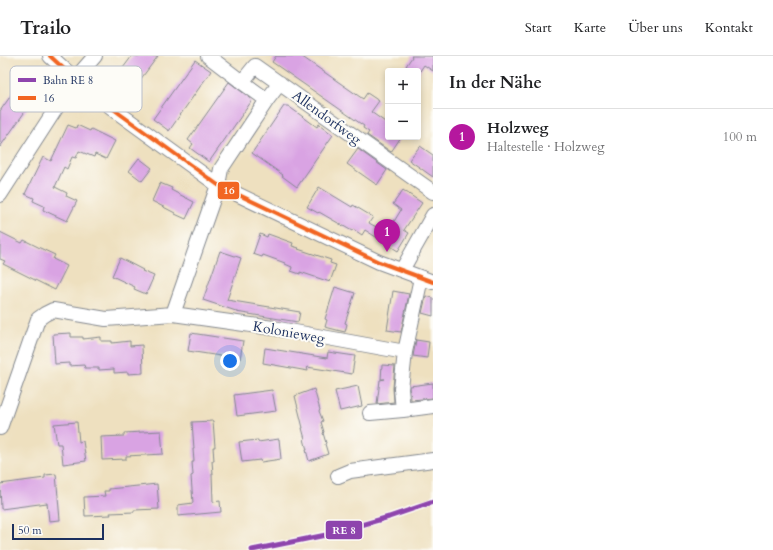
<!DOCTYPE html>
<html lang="de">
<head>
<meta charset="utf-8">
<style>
	body { margin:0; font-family:Cardo,serif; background:#f2f2f2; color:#202124 }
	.controls { position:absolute; right:12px; top:12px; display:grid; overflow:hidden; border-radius:4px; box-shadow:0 2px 6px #0003 }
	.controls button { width:36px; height:36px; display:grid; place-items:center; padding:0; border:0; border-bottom:1px solid #e0e0e0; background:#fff; color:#202124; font:20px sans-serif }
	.scale { position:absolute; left:12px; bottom:10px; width:92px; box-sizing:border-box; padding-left:4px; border:2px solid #1b2f5e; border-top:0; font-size:11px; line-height:14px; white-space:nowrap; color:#1b2f5e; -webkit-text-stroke:3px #fdfcf7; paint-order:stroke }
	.you { position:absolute; left:230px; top:305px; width:14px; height:14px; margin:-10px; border:3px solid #fff; border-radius:50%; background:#1a73e8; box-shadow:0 0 0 6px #1a73e833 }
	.badge { display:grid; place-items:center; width:26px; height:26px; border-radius:50%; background:#b5179e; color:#fff; font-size:13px; font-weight:700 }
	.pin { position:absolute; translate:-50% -33px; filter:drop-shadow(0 1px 2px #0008) }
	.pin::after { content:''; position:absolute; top:21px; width:14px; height:12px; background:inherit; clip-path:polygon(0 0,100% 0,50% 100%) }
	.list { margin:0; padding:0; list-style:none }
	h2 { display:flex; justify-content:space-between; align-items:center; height:52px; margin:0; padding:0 16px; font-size:17px }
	h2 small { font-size:13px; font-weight:400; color:#757577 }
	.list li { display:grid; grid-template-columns:26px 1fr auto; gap:12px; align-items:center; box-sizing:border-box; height:56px; padding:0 16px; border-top:1px solid #e0e0e0 }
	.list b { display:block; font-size:15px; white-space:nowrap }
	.list p { margin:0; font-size:13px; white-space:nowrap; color:#757577 }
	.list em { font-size:13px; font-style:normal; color:#757577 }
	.map { position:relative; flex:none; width:433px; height:494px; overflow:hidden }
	header { display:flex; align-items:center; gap:24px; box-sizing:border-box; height:56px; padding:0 20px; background:#fff; border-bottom:1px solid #e0e0e0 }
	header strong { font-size:19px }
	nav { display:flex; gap:22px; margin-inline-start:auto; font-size:14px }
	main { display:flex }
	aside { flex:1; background:#fff }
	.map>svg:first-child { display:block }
</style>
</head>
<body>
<header>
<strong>Trailo</strong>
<nav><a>Start</a><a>Karte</a><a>Über uns</a><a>Kontakt</a></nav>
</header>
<main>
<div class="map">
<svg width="433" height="494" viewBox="0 0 433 494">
	<rect width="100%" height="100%" fill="#fdfcf7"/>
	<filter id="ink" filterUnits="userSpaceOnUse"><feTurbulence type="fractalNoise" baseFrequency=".025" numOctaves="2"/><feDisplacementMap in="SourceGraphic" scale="8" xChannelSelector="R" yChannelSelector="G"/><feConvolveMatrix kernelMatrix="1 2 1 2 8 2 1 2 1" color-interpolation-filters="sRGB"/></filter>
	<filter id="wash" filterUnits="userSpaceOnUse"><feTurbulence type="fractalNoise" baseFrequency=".012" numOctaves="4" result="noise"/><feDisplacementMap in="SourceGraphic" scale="16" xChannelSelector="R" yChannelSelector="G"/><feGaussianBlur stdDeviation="0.9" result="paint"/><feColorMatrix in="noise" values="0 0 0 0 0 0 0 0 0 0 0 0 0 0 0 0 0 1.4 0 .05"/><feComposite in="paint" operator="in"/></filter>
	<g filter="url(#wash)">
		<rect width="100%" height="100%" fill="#eee0bf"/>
		<g id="blocks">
			<path fill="#d9a3e3" d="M 132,0 L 158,0 L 125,44 L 108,32 Z
				M 276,0 L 301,0 L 363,43 L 367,37 L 379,45 L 371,56 L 388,68 L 388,81 L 401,81 L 391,96 L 367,79 L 369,76 L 363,72 L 364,70 L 272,6 Z
				M 411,0 L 433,0 L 433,15 L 424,9 L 418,18 L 418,15 L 414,15 L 406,10 L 412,1 Z
				M 195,4 L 211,15 L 169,75 L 153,63 Z
				M 31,11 L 48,23 L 0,91 L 0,55 Z
				M 229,26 L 250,42 L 251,46 L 209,106 L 190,92 L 193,88 L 188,84 Z
				M 284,50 L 288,50 L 317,71 L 319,68 L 333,79 L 297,131 L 282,120 L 283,119 L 252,97 Z
				M 68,69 L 76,72 L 77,69 L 90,75 L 91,73 L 115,85 L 106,103 L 95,98 L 94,101 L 79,95 L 76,102 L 72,101 L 67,113 L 64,111 L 55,131 L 67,137 L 66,140 L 77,145 L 67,165 L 43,154 L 44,150 L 33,145 L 34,142 L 25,138 L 43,101 L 51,105 Z
				M 420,90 L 433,99 L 433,121 L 409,104 Z
				M 358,93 L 387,114 L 377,129 L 347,108 Z
				M 139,102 L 152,112 L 142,125 L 129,115 Z
				M 160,127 L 172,132 L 171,134 L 194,146 L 186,163 L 175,158 L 175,157 L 152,145 Z
				M 319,131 L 352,151 L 353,149 L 373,161 L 369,167 L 387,177 L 401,154 L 393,148 L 403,134 L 422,147 L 404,174 L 409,177 L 398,195 L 365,174 L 362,179 L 353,173 L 352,175 L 319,156 L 318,157 L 307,151 Z
				M 0,176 L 22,187 L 24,184 L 40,192 L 55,199 L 53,203 L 67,210 L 55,234 L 3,208 L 5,205 L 0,203 Z
				M 260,178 L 267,181 L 268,178 L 293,187 L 292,190 L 299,192 L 298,193 L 331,204 L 330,207 L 336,209 L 330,226 L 300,216 L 300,218 L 291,215 L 292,211 L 285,208 L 285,207 L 263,199 L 262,201 L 253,198 Z
				M 220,195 L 241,202 L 227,244 L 300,256 L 298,266 L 236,256 L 236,255 L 203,244 Z
				M 120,202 L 143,214 L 142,215 L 154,220 L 146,238 L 134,233 L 135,231 L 112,220 Z
				M 335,231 L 355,237 L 345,267 L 347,268 L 345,276 L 325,271 L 327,264 L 325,263 Z
				M 393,235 L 409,238 L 401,276 L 387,274 Z
				M 426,240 L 433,242 L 433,260 L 422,257 Z
				M 71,277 L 71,281 L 83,281 L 83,283 L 101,281 L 101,285 L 112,285 L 112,287 L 130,285 L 130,290 L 142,289 L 143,317 L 128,318 L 128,316 L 114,317 L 114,313 L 99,314 L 99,312 L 85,312 L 84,309 L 69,310 L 69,307 L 55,308 L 53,278 Z
				M 191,277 L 243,285 L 240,303 L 188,295 Z
				M 416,284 L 429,286 L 427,302 L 413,300 Z
				M 265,292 L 327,302 L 328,296 L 355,300 L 352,318 L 307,311 L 308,315 L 263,307 Z
				M 382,309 L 395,310 L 393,332 L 394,346 L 377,348 L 380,324 L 385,323 L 381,323 Z
				M 433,327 L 433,342 L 411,344 L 410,330 Z
				M 358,330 L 362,350 L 340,355 L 335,335 Z
				M 314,333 L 320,354 L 319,355 L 323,365 L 321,366 L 324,376 L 323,377 L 326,387 L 325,388 L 328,398 L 309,405 L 306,394 L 307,394 L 304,383 L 305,383 L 302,372 L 303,372 L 295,340 Z
				M 272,334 L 276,355 L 237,360 L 234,339 Z
				M 213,365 L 215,391 L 213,391 L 214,405 L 212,405 L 213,418 L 212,418 L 213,446 L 220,445 L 221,456 L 178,460 L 178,449 L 193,447 L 191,420 L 193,419 L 192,406 L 194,406 L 193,393 L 194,393 L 192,366 Z
				M 77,366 L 79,386 L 83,385 L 86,405 L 63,408 L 61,388 L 57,388 L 54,368 Z
				M 161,375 L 163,398 L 126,400 L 126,403 L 102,404 L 101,381 L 124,380 L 124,377 Z
				M 279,383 L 281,403 L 261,406 L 260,404 L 242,406 L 239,386 L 258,384 L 258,386 Z
				M 56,418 L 60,464 L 49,465 L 47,447 L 1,453 L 0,428 L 45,422 L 45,419 Z
				M 157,428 L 159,453 L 134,454 L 134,456 L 110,457 L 111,459 L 85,460 L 84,441 L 105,440 L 104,435 L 109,435 L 109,433 Z"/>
		</g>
	</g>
	<g filter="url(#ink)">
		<use href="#blocks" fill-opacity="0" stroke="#84888e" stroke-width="1"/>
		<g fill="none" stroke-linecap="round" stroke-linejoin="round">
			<g stroke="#84888e" stroke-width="16">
				<path id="street" d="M 50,0 L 75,23 L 120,58 L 218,129 L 379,206 L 433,226
					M 208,0 L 242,26
					M 280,27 L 267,44 L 242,26 L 255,10 L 433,136
					M 0,139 L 75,23 L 95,0
					M 402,214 L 433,159
					M 173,258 L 218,129 L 221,113 L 267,44
					M 403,354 L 433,350
					M 370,357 L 403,354 L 401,333 L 405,296 L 421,222
					M 0,372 L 38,263 L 45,258 L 53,254 L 106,263 L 173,258 L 273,272 L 405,296
					M 338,420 L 350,415 L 433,404"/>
			</g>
			<use href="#street" stroke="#fff" stroke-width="14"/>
			<g stroke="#fdfcf7" stroke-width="7">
				<path id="bus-1" d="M 50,0 L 75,23 L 120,58 L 218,129 L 379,206 L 433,226"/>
			</g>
			<use href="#bus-1" stroke="#f26522" stroke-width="4"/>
			<g stroke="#fdfcf7" stroke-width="8">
				<path id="rail-1" d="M 252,494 L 326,479 L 389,461 L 433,446"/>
			</g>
			<use href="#rail-1" stroke="#8e44ad" stroke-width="5"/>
		</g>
	</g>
	<g text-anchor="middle" stroke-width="4" stroke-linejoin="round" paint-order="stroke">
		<g font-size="14" fill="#1b2f5e" stroke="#fdfcf7">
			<text transform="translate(327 61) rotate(36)" y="5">Allendorfweg</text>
			<text transform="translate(289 276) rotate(10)" y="5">Kolonieweg</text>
		</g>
	</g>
	<rect x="10" y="10" width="132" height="46" rx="6" fill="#fdfcf7" stroke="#b9bec9" stroke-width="1"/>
	<rect x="18" y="22" width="18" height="4" fill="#8e44ad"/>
	<rect x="18" y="40" width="18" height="4" fill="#f26522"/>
	<g font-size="11" fill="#1b2f5e">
		<text x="43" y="28">Bahn RE 8</text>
		<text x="43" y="46">16</text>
	</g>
	<g stroke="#fdfcf7" stroke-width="1.5">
		<rect x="217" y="125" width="23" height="19" rx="4" fill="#f26522"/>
		<rect x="325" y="464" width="38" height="20" rx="4" fill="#8e44ad"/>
	</g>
	<g font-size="11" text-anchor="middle" font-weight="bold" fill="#fff">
		<text x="229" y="138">16</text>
		<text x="344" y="478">RE 8</text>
	</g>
</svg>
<div class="controls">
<button>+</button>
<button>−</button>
</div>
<div class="scale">50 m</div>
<div class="you"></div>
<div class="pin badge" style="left:387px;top:196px">1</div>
</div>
<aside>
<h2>In der Nähe<small></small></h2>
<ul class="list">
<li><span class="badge">1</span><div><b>Holzweg</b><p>Haltestelle · Holzweg</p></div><em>100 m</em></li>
</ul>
</aside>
</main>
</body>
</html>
